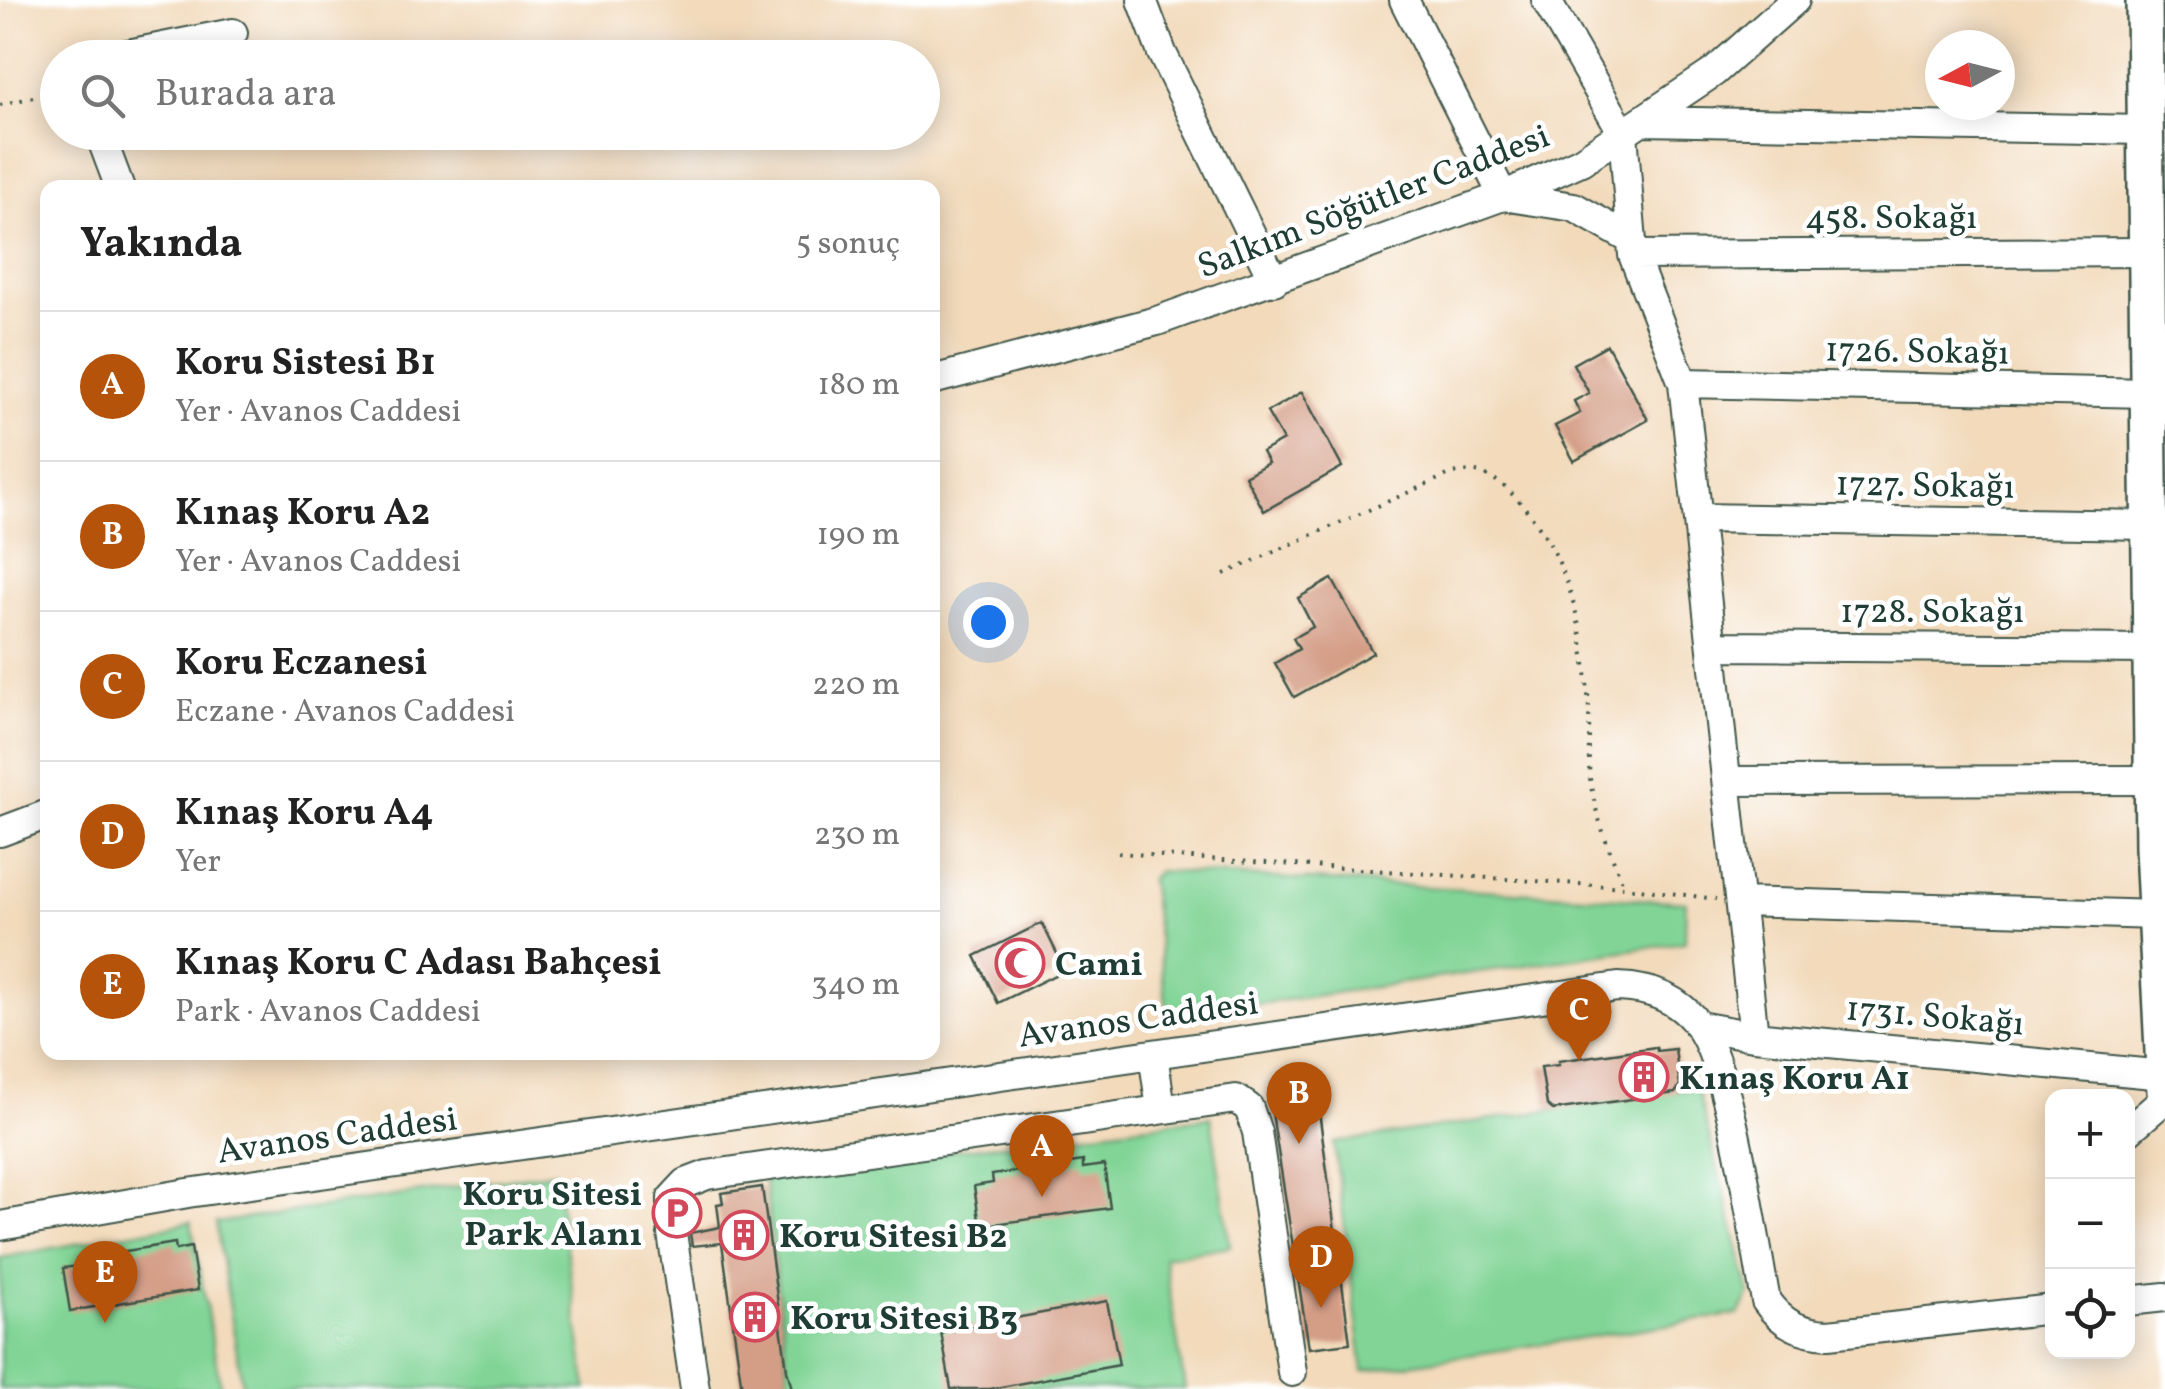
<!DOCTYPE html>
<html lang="tr">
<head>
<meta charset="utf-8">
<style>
	body { margin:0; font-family:Vollkorn,serif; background:#f2f2f2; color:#222 }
	.controls { position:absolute; right:30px; bottom:30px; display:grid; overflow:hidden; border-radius:20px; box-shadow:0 5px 25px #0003 }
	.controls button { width:90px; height:90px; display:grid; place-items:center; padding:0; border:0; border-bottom:2px solid #e0e0e0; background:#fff; color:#222; font:50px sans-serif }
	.compass { position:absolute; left:1925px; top:30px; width:90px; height:90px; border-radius:50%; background:#fff; box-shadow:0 5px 25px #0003; rotate:263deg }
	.you { position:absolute; left:988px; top:622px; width:35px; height:35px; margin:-25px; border:8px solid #fff; border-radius:50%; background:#1a73e8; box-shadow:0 0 0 15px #1a73e833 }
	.badge { display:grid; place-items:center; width:65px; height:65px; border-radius:50%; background:#b45309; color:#fff; font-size:32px; font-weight:700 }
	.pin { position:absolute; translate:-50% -82px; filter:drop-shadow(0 2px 5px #0008) }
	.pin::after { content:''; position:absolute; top:52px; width:35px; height:30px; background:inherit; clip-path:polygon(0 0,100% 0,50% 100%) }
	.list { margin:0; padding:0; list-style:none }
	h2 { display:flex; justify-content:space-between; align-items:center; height:130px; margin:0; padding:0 40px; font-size:42px }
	h2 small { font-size:32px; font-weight:400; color:#767676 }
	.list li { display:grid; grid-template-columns:65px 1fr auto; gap:30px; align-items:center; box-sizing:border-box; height:150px; padding:0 40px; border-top:2px solid #e0e0e0 }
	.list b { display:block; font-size:38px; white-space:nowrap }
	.list p { margin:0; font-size:32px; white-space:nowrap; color:#767676 }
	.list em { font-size:32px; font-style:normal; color:#767676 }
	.icon { flex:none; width:55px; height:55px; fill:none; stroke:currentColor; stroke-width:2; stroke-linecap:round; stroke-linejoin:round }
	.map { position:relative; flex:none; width:2165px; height:1389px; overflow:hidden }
	.search { position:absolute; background:#fff; box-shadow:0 5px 25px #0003; left:40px; top:40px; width:900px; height:110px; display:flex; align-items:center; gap:25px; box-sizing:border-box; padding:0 35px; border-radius:55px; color:#767676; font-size:38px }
	.panel { position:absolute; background:#fff; box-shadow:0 5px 25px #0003; left:40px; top:180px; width:900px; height:880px; border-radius:20px }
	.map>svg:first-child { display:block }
</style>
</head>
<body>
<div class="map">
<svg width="2165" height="1389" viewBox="0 0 2165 1389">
	<rect width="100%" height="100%" fill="#fff"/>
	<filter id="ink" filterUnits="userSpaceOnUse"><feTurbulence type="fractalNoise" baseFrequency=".01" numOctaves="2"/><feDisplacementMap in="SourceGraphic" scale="20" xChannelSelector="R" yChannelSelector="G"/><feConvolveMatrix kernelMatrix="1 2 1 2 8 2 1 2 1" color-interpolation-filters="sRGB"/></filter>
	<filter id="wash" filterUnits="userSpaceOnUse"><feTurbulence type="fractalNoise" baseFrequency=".0048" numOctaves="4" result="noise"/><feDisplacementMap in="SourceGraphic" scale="40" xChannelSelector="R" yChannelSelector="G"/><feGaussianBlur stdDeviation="2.25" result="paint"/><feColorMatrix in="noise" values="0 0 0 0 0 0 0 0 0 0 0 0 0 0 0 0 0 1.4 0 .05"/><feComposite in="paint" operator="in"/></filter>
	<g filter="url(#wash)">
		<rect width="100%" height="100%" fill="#f2dabb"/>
		<path fill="#81d496" stroke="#508865" stroke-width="2.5" d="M 1158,871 L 1686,902 L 1685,942 L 1168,1017 L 1150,879 Z
			M 1697,1088 L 1750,1294 L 1739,1314 L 1363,1371 L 1334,1143 Z
			M 1211,1117 L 1230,1246 L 1164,1257 L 1185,1389 L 790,1389 L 764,1175 Z
			M 555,1172 L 587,1389 L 243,1389 L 216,1223 Z
			M 191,1222 L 221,1389 L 0,1389 L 0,1258 Z"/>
		<g id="blocks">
			<path fill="#d49d86" d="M 1607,345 L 1648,420 L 1574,461 L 1555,426 L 1580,413 L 1574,401 L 1589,393 L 1573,364 Z
				M 1302,392 L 1342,467 L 1264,511 L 1245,476 L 1268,463 L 1262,452 L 1283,440 L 1267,412 Z
				M 1332,579 L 1373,653 L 1294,697 L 1275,663 L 1299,649 L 1293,638 L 1313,627 L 1298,598 Z
				M 1042,923 L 1065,970 L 998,1003 L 975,956 Z
				M 1656,1047 L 1657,1051 L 1675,1049 L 1680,1086 L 1675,1093 L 1553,1110 L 1547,1105 L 1541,1067 L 1559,1065 L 1558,1061 Z
				M 1317,1096 L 1350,1343 L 1309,1348 L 1272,1113 L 1277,1112 L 1276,1102 Z
				M 1083,1161 L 1083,1168 L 1104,1165 L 1110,1208 L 980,1226 L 974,1186 L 993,1183 L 992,1175 Z
				M 762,1187 L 787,1370 L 792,1389 L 742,1389 L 722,1243 L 692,1246 L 690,1233 L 720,1227 L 717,1204 L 723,1203 L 721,1193 Z
				M 175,1243 L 176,1250 L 191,1247 L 198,1290 L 70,1311 L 63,1268 L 78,1266 L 77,1259 Z
				M 1107,1301 L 1119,1365 L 990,1389 L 951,1389 L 941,1332 Z"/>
		</g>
	</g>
	<g filter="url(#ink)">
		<use href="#blocks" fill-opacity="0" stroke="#3f5548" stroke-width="2.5"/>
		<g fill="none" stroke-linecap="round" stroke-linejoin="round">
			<g stroke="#3f5548" stroke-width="32">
				<path id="minor" d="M 1142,0 L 1162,53 L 1274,281
					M 1404,0 L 1503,196 L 1574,207 L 1632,240
					M 1546,0 L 1623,133 L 1633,255 L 1683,383 L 1754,1036
					M 108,58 L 233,33
					M 1641,121 L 2146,130
					M 99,132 L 120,188
					M 1633,255 L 2148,252
					M 932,380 L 1157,321 L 1503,196 L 1581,161 L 1714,72 L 1795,0
					M 1683,383 L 2149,393
					M 1698,518 L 2150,525
					M 1712,646 L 2151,649
					M 1727,781 L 2152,780
					M 0,832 L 48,814
					M 1740,902 L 2156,915
					M 1699,1026 L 1754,1036 L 2164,1075
					M 1153,1054 L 1161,1109
					M 2128,1131 L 2165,1099
					M 0,1226 L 188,1193 L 1618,987 C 1650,988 1679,999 1698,1025 C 1731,1068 1754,1240 1766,1301 C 1782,1324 1802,1333 1829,1334 L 2052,1309
					M 2128,1301 L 2165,1297
					M 695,1389 L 672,1233 L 672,1198 L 686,1183 L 707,1175 L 1236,1099 L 1249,1108 L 1257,1132 L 1292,1372"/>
			</g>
			<g stroke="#3f5548" stroke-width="40">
				<path id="major" d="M 2144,0 L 2153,848 L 2165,1092"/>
			</g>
			<path stroke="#3f5548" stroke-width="4" stroke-dasharray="2.5 8" stroke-linecap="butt" d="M 0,105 L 58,91
				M 1224,574 L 1450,474 C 1479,466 1496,477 1516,498 C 1571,555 1585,634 1589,710 C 1590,735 1587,760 1591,786 C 1597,821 1611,853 1624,887
				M 1118,853 L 1624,887 L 1716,899"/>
			<use href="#minor" stroke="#fff" stroke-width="28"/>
			<use href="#major" stroke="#fff" stroke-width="35"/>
		</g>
	</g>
	<defs>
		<g id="mosque-ring" transform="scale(2.5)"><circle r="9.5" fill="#fff" stroke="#d1495b" stroke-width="1.5"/><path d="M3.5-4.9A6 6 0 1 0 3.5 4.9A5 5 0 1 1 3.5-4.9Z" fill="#d1495b"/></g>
		<g id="building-ring" transform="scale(2.5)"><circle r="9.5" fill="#fff" stroke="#d1495b" stroke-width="1.5"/><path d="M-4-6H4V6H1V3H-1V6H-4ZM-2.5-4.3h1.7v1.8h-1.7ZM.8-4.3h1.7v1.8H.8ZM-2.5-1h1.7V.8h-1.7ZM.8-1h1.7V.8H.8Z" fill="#d1495b"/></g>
		<g id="parking-ring" transform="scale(2.5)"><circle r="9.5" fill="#fff" stroke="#d1495b" stroke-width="1.5"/><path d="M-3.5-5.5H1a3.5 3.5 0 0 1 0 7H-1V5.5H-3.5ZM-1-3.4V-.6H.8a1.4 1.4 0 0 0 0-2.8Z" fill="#d1495b"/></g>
	</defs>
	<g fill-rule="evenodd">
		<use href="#mosque-ring" x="1020" y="963"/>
		<use href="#building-ring" x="1644" y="1077"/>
		<use href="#parking-ring" x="677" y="1213"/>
		<use href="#building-ring" x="744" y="1235"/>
		<use href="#building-ring" x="755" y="1317"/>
	</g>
	<g text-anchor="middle" stroke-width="9" stroke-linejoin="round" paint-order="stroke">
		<g font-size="35" fill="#1f3d34" stroke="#fff">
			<text transform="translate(1373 200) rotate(-21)" y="12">Salkım Söğütler Caddesi</text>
			<text x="1891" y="228">458. Sokağı</text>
			<text transform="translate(1917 350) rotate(1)" y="12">1726. Sokağı</text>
			<text transform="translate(1925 484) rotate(1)" y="12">1727. Sokağı</text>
			<text x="1932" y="622">1728. Sokağı</text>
			<text transform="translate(1935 1015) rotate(5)" y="12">1731. Sokağı</text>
			<text transform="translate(1138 1018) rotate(-8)" y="12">Avanos Caddesi</text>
			<text transform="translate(337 1134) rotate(-8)" y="12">Avanos Caddesi</text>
		</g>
		<g font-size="35" font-weight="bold" fill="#1f3d34" stroke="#fff" text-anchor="start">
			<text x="1055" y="975">Cami</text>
			<text x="1679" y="1089">Kınaş Koru A1</text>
			<text x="642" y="1205" text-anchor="end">Koru Sitesi<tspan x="642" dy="40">Park Alanı</tspan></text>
			<text x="779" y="1247">Koru Sitesi B2</text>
			<text x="790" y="1329">Koru Sitesi B3</text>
		</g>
	</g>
</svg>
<div class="controls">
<button>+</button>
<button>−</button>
<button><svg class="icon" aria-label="locate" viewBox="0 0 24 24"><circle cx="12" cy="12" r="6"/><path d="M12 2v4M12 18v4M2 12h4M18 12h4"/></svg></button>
</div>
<svg class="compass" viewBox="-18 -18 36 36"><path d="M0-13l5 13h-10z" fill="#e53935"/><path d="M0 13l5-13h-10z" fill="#767676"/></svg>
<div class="you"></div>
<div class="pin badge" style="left:1042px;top:1197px">A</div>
<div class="pin badge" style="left:1299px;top:1144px">B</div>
<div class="pin badge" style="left:1579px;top:1061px">C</div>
<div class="pin badge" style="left:1321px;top:1308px">D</div>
<div class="pin badge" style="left:105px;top:1323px">E</div>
<div class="search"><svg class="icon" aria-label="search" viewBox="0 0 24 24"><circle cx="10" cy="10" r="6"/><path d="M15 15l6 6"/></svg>Burada ara</div>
<section class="panel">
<h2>Yakında<small>5 sonuç</small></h2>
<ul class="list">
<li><span class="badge">A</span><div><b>Koru Sistesi B1</b><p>Yer · Avanos Caddesi</p></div><em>180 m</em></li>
<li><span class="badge">B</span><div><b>Kınaş Koru A2</b><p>Yer · Avanos Caddesi</p></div><em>190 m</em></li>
<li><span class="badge">C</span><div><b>Koru Eczanesi</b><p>Eczane · Avanos Caddesi</p></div><em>220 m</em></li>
<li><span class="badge">D</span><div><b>Kınaş Koru A4</b><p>Yer</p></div><em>230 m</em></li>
<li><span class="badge">E</span><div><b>Kınaş Koru C Adası Bahçesi</b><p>Park · Avanos Caddesi</p></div><em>340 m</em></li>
</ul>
</section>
</div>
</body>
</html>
